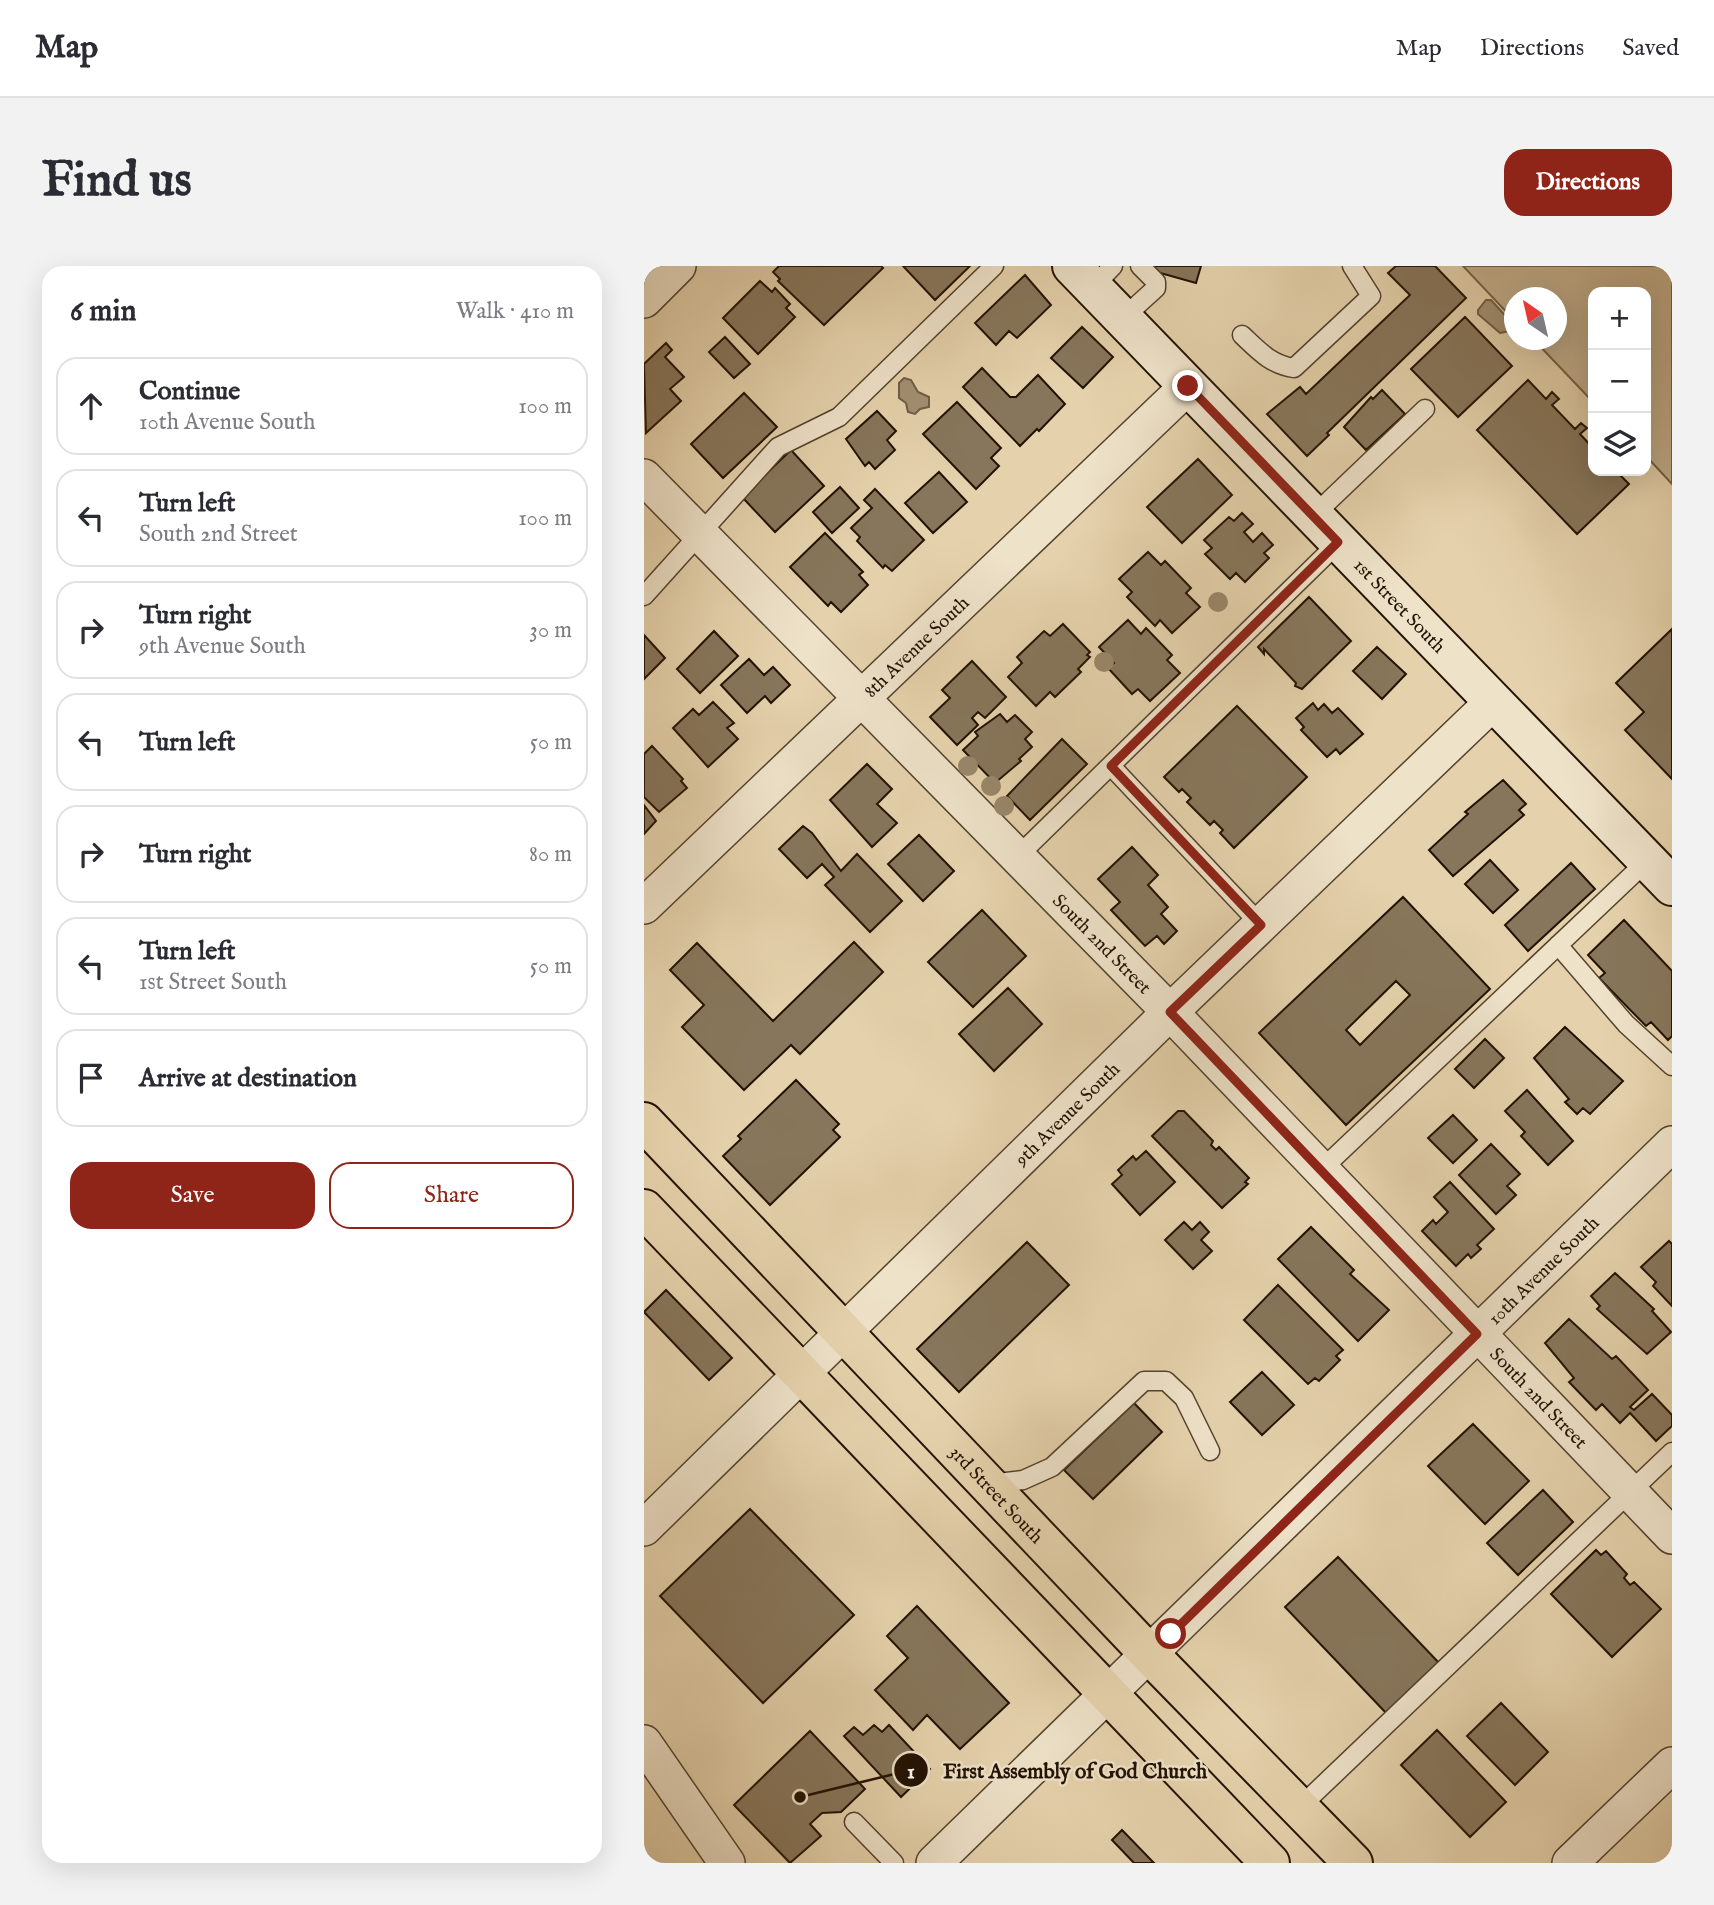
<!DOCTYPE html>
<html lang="en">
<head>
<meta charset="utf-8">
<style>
	body { margin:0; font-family:"IM FELL English",serif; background:#f2f2f3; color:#2b2b33 }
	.controls { position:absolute; right:21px; top:21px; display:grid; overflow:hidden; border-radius:14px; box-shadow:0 7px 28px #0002 }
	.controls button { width:63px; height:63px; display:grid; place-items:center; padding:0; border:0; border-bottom:2px solid #e1e1e2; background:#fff; color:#2b2b33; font:35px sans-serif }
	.compass { position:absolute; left:860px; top:21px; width:63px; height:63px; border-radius:50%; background:#fff; box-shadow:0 7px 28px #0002; rotate:326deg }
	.stop { position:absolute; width:21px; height:21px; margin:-16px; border:5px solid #8f2418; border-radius:50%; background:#fff }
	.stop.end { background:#8f2418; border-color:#fff; box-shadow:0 2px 7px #0008 }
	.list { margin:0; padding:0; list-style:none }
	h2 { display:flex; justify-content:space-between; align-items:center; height:91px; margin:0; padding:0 28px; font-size:30px }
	h2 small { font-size:23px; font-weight:400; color:#7c7c81 }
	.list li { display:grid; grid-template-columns:46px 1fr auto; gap:21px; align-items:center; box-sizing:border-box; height:98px; margin:0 14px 14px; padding:0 14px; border:2px solid #e1e1e2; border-radius:21px }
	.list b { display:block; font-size:26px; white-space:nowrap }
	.list p { margin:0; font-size:23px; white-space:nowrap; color:#7c7c81 }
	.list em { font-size:23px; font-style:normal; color:#7c7c81 }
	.actions { display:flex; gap:14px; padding:21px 28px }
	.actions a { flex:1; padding:16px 0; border:2px solid #8f2418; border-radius:21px; text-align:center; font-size:24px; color:#8f2418 }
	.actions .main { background:#8f2418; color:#fff }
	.icon { flex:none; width:38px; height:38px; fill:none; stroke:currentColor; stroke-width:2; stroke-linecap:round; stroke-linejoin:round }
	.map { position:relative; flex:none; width:1028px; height:1597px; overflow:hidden; border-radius:21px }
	header { display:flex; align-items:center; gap:42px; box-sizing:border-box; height:98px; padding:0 35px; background:#fff; border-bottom:2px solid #e1e1e2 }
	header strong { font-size:33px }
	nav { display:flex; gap:38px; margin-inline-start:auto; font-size:24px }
	.intro { display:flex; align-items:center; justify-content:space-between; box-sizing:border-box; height:168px; padding:0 42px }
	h1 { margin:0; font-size:49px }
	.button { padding:18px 32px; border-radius:21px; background:#8f2418; color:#fff; font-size:24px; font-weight:700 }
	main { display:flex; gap:42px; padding:0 42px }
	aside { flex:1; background:#fff; border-radius:21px; box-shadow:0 7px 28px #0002 }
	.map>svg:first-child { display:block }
</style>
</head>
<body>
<header>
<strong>Map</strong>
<nav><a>Map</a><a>Directions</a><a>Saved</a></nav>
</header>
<div class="intro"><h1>Find us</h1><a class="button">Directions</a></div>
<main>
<aside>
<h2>6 min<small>Walk · 410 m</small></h2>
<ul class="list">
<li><svg class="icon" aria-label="ahead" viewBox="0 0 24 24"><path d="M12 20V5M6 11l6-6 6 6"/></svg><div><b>Continue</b><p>10th Avenue South</p></div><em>100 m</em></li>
<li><svg class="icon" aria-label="left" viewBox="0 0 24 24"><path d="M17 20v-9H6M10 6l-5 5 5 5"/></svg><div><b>Turn left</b><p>South 2nd Street</p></div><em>100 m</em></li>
<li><svg class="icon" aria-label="right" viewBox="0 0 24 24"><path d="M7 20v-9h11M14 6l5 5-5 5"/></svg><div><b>Turn right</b><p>9th Avenue South</p></div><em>30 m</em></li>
<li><svg class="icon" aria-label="left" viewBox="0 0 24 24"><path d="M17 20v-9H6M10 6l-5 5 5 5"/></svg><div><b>Turn left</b></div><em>50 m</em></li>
<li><svg class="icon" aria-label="right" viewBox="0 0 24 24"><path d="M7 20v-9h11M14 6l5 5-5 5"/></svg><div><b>Turn right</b></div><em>80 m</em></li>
<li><svg class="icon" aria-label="left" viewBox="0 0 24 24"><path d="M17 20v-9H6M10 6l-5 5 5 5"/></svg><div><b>Turn left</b><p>1st Street South</p></div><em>50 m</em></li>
<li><svg class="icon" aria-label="arrive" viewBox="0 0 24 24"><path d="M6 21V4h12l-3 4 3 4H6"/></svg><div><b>Arrive at destination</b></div></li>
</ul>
<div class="actions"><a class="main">Save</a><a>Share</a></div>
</aside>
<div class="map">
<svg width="1028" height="1597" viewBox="0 0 1028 1597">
	<rect width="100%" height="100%" fill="#e5d2ac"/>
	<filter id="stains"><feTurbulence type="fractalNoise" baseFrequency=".00286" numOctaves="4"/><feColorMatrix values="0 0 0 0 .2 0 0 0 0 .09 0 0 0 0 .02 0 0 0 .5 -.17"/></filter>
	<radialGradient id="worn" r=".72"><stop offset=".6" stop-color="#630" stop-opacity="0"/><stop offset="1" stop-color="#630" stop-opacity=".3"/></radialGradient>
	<path fill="#c4b18f" stroke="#736249" stroke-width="2" d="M 819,0 L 1028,0 L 1028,218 L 1002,190 L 1002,26 L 949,26 L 949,136 L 890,74 L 912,74 L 912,32 L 870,32 L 870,54 Z"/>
	<path fill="#a39173" stroke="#6f5e46" stroke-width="2" d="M 842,34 L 847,34 L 869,58 L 866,65 L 856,67 L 834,48 L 834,44 Z
		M 260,112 L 267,114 L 274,126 L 285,131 L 285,141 L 276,143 L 271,148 L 264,146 L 262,137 L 255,132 L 255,117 Z"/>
	<path fill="#87765b" stroke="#221203" stroke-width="2" fill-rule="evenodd" d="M 135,0 L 237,0 L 239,2 L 180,59 L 134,15 L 136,13 L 129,6 Z
		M 259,0 L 326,0 L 291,34 Z
		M 503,0 L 557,0 L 552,17 L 502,3 Z
		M 752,0 L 791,0 L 822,32 L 683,167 L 685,169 L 663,190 L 623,148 L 656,121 L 662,128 L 766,29 L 744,7 Z
		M 381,9 L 407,39 L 373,72 L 365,65 L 352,79 L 331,57 Z
		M 116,15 L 128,26 L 131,22 L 146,38 L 142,42 L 151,51 L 114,88 L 79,52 Z
		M 821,51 L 868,100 L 814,151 L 767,103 Z
		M 438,61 L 469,91 L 439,122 L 407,92 Z
		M 81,71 L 106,98 L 90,112 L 65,86 Z
		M 22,77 L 28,84 L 21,91 L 40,111 L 26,123 L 37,135 L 2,167 L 0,98 Z
		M 338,102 L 366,131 L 372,131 L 394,109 L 421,138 L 395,165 L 393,163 L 376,180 L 319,121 Z
		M 884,114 L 902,133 L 908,126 L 915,133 L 908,139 L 931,163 L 937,157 L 943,162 L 936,168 L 949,182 L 949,205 L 972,205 L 985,218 L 933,268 L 833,164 Z
		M 738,124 L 761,148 L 722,184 L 700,161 L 727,131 L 729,133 Z
		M 100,127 L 133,161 L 79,212 L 47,178 Z
		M 313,136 L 357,182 L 347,192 L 355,200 L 332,223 L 279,168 Z
		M 233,145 L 252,165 L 243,174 L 251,184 L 231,203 L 225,196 L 221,200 L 202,173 Z
		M 147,184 L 180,220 L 131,266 L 98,231 Z
		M 554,193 L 588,229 L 538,277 L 503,241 Z
		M 295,206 L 323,236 L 289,267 L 261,237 Z
		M 196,221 L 215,242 L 188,267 L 169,246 Z
		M 231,223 L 280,274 L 248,305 L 241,299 L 239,302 L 213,275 L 216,271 L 207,262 L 228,242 L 220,234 Z
		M 598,247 L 609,258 L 600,266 L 609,276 L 618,267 L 629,279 L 620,287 L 625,292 L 601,316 L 592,307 L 586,313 L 561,288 L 568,282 L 560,274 L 585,251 L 590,255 Z
		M 181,267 L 219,306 L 215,309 L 224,319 L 197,346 L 187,336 L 184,340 L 146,301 Z
		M 504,286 L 517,299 L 521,295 L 547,322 L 542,327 L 556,341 L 528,367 L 516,354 L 511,360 L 483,331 L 488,326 L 475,313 Z
		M 665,331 L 707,375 L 658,423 L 651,420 L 652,417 L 620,383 L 620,388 L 614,381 Z
		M 484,354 L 497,368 L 502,362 L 528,389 L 523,394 L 536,407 L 506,435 L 494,423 L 488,428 L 464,402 L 470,397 L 455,381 Z
		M 419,358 L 446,386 L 443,389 L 446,391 L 434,403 L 437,406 L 411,431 L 406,426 L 392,440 L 364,411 L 378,397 L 373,391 L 400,365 L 406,370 Z
		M 1028,363 L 1028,513 L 981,464 L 1000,446 L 972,417 Z
		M 70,365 L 94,390 L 56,427 L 33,403 Z
		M 0,369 L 21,392 L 0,413 Z
		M 733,381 L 762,408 L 738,433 L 709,405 Z
		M 105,393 L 120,409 L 129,401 L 146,419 L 127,437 L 121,430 L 103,447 L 77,419 Z
		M 328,395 L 362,431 L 341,452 L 334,446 L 328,452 L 334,459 L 313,479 L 286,451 L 306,432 L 298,424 Z
		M 69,436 L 90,457 L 83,462 L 94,473 L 64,501 L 29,462 L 49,443 L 55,449 Z
		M 669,437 L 674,444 L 680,438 L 688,447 L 694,442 L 719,468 L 696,488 L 692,483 L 683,491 L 657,464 L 660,461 L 652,452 Z
		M 593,440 L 663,511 L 590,582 L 576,567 L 579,564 L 570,555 L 566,559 L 543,536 L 547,532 L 538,523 L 535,526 L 520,511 Z
		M 356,448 L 363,456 L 371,449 L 388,466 L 381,473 L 388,481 L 375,493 L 377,495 L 351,517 L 319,484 L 334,470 L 331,466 Z
		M 418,473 L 443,498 L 386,554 L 363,530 Z
		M 8,480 L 39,513 L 37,515 L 43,522 L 15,546 L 0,531 L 0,488 Z
		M 223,498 L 248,523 L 233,538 L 253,557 L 228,581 L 186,534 Z
		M 859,514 L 882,538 L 875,544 L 880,549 L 809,610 L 785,584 L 824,548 L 821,546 Z
		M 0,539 L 12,555 L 0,568 Z
		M 159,560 L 168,567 L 197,605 L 213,588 L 258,635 L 226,666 L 181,619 L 190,611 L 178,598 L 163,612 L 135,583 Z
		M 275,569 L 310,605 L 279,635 L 244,598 Z
		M 488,581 L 514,609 L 504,619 L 524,641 L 517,648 L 533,665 L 520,678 L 513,670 L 501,680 L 467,644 L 476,636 L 454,613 Z
		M 846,594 L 874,624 L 849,647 L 821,618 Z
		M 927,597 L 951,623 L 884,685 L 861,659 Z
		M 759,631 L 846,723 L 702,859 L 615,767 ZM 752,715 L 766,729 L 716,779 L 702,764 Z
		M 338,644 L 382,690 L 329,741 L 284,696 Z
		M 980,654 L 1028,705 L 1028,770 L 1024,774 L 1007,756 L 1002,760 L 955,712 L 961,707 L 944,689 Z
		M 210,676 L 239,706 L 156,788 L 147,779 L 100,824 L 38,761 L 60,739 L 26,704 L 53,677 L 129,755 Z
		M 364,722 L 398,758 L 350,805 L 315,768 Z
		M 921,761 L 979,815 L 946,848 L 939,842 L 933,848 L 921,836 L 925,833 L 890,792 Z
		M 841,773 L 860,792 L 830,822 L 811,803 Z
		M 152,814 L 195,858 L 189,864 L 196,871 L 126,939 L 79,890 L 97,873 L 94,870 Z
		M 883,824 L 929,875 L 904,899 L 877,870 L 881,866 L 861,845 Z
		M 534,845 L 540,845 L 569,875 L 567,879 L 572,884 L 575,881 L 605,912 L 601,916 L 604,918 L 578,942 L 508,870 Z
		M 809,849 L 833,874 L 809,897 L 784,872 Z
		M 847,878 L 876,908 L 863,920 L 872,929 L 852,948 L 815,909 Z
		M 502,885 L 531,916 L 496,949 L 468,918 L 478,909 L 474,904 L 489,890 L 492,894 Z
		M 806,916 L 850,963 L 833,979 L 837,983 L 827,992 L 824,988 L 812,1000 L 778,965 L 789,954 L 792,958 L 804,946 L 790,931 Z
		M 540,956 L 548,964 L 556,956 L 565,966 L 557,974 L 568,985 L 549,1003 L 521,974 Z
		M 667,961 L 710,1004 L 706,1008 L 745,1044 L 714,1075 L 634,993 Z
		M 1025,975 L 1028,978 L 1028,1040 L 1009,1020 L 1012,1016 L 997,1001 Z
		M 383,976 L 425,1019 L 315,1126 L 273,1083 Z
		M 971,1007 L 1010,1043 L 1008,1045 L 1027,1066 L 1003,1088 L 953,1043 L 956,1040 L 947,1030 Z
		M 634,1019 L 699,1084 L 692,1090 L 696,1094 L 675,1115 L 671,1112 L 664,1118 L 600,1054 Z
		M 22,1024 L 88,1092 L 65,1114 L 0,1046 Z
		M 925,1053 L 968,1093 L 972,1090 L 1004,1124 L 986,1141 L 990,1144 L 1008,1128 L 1028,1149 L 1028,1160 L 1012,1175 L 986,1147 L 976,1157 L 958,1138 L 952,1144 L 925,1116 L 930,1112 L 901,1077 Z
		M 618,1106 L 650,1139 L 618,1169 L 586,1136 Z
		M 490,1137 L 518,1166 L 449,1233 L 420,1204 Z
		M 829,1158 L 885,1215 L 841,1258 L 784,1200 Z
		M 899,1224 L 929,1256 L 874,1309 L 843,1277 Z
		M 106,1243 L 210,1349 L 119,1437 L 16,1330 Z
		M 952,1284 L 957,1289 L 962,1285 L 983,1308 L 980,1312 L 986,1319 L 990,1316 L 1017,1343 L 968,1391 L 907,1328 Z
		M 694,1291 L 797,1399 L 744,1449 L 641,1341 Z
		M 273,1340 L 365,1437 L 316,1483 L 283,1449 L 269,1464 L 231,1424 L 264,1392 L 243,1370 Z
		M 857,1437 L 904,1486 L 871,1519 L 823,1470 Z
		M 230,1459 L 238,1466 L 245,1459 L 286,1503 L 257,1531 L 200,1470 L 210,1461 L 219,1469 Z
		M 793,1464 L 862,1536 L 826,1571 L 757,1499 Z
		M 166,1465 L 221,1523 L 197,1546 L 178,1547 L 166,1558 L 177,1570 L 146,1597 L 90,1539 Z
		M 478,1564 L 510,1597 L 490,1597 L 468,1574 Z"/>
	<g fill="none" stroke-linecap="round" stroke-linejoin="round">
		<g stroke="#53422d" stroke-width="21">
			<path id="lane" d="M 449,21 L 469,0
				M 479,52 L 512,22 L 512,16 L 496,0
				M 598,69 C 615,85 626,98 650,102 L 727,30 L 708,0
				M 669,250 L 781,143
				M 0,330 L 134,181 L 195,151 L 350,0
				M 467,500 L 617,659
				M 373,591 L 694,277
				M 914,679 L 982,758 L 1028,800
				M 677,904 L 1003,595
				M 345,1218 L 379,1214 L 408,1201 L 500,1115 L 522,1115 L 540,1132 L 566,1185
				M 656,1541 L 1028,1186
				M 210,1556 L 250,1597"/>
		</g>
		<g stroke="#53422d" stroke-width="38">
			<g id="street">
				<path d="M 0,34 L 34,0"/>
				<path id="s1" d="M 0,211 L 526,746 L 1028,1270"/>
				<path id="s2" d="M 0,640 L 544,120"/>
				<path id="s3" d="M 0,1262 L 526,746 L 848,437"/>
				<path d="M 0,1477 L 83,1597"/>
				<path id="s4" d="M 290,1597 L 1028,878"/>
				<path d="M 926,1597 L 1028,1499"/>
			</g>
		</g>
		<g stroke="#221203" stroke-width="42">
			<g id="secondary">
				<path id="s5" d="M 428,0 L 1028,620"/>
			</g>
		</g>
		<g stroke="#221203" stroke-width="42">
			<g id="primary">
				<path id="s6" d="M 0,856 L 506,1389 L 709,1597"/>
				<path d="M 0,943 L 626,1597"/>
			</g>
		</g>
		<use href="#lane" stroke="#eee2c9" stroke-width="18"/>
		<use href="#street" stroke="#eee2c9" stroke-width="35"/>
		<use href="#secondary" stroke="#eee2c9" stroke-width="38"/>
		<use href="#primary" stroke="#e5d2ac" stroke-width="38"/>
	</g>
	<g fill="#99876a">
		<circle cx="574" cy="336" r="10"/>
		<circle cx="460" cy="396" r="10"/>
		<circle cx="324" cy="500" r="10"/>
		<circle cx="347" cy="520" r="10"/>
		<circle cx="360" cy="540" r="10"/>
	</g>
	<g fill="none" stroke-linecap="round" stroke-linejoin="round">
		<path stroke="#8f2418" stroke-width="9" d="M 527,1368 L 833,1068 L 526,746 L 617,659 L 467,500 L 694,276 L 544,120"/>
	</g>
	<g text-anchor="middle" stroke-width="5" stroke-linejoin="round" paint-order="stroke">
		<g font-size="19" fill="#221203" stroke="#eee2c9">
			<text dy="7" stroke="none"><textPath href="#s5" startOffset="472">1st Street South</textPath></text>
			<text dy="7" stroke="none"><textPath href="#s2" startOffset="376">8th Avenue South</textPath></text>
			<text dy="7" stroke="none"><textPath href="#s1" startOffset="654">South 2nd Street</textPath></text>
			<text dy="7" stroke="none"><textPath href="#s3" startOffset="592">9th Avenue South</textPath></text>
			<text dy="7" stroke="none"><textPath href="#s4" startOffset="850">10th Avenue South</textPath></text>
			<text dy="7" stroke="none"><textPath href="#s1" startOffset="1284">South 2nd Street</textPath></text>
			<text dy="7" stroke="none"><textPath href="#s6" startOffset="513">3rd Street South</textPath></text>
		</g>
	</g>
	<path fill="none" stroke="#221203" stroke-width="2.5" d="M156 1531L267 1504"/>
	<g fill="#221203" stroke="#eee2c9" stroke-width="2.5">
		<circle cx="156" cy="1531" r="7"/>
		<circle cx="267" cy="1504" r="18"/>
	</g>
	<g font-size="21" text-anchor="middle" font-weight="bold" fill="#fff">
		<text x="267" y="1512">1</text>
	</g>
	<g font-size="21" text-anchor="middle" font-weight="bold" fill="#221203" stroke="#eee2c9" stroke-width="5" stroke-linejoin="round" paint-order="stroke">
		<text x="431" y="1512">First Assembly of God Church</text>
	</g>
	<rect width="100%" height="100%" filter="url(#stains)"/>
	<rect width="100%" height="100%" fill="url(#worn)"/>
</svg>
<div class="controls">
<button>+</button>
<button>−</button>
<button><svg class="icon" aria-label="layers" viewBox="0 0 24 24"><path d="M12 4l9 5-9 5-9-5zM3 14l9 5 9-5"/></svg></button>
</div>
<svg class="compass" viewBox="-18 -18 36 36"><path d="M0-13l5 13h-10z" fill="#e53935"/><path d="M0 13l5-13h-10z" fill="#7c7c81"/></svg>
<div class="stop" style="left:527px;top:1368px"></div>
<div class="stop end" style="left:544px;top:120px"></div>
</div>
</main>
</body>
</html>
